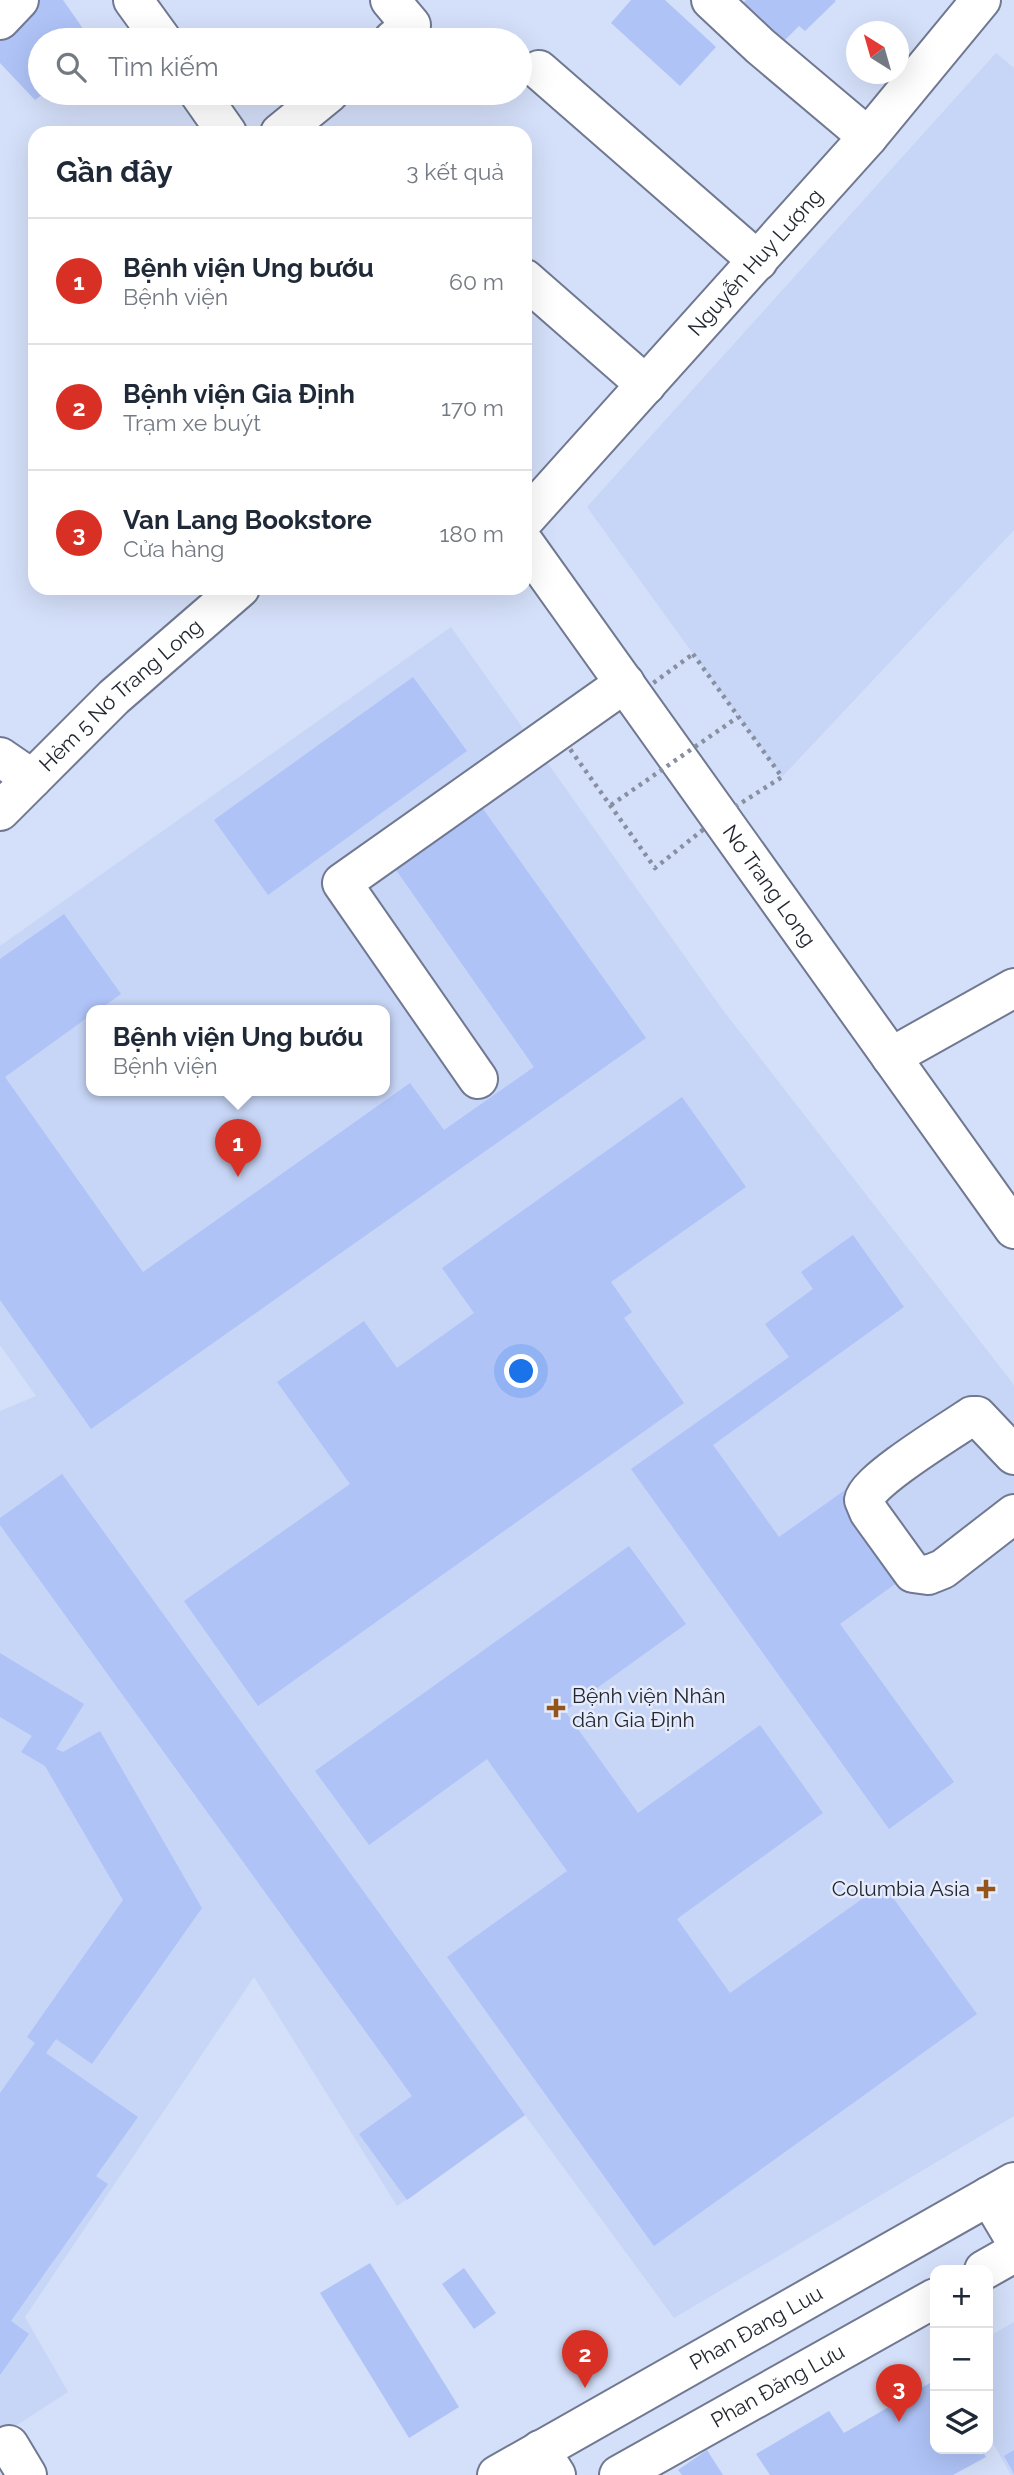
<!DOCTYPE html>
<html lang="vi">
<head>
<meta charset="utf-8">
<style>
	body { margin:0; font-family:Raleway,sans-serif; background:#f6f6f7; color:#1f2937 }
	.controls { position:absolute; right:21px; bottom:21px; display:grid; overflow:hidden; border-radius:14px; box-shadow:0 7px 28px #0002 }
	.controls button { width:63px; height:63px; display:grid; place-items:center; padding:0; border:0; border-bottom:2px solid #e0e1e3; background:#fff; color:#1f2937; font:35px sans-serif }
	.compass { position:absolute; left:846px; top:21px; width:63px; height:63px; border-radius:50%; background:#fff; box-shadow:0 7px 28px #0002; rotate:323deg }
	.you { position:absolute; left:522px; top:1372px; width:24px; height:24px; margin:-18px; border:5px solid #fff; border-radius:50%; background:#1a73e8; box-shadow:0 0 0 10px #1a73e833 }
	.badge { display:grid; place-items:center; width:46px; height:46px; border-radius:50%; background:#d93025; color:#fff; font-size:23px; font-weight:700 }
	.pin { position:absolute; translate:-50% -58px; filter:drop-shadow(0 2px 4px #0008) }
	.pin::after { content:''; position:absolute; top:37px; width:24px; height:21px; background:inherit; clip-path:polygon(0 0,100% 0,50% 100%) }
	.popup { position:absolute; left:86px; top:1005px; width:304px; height:91px; box-sizing:border-box; display:grid; place-content:center; border-radius:14px; background:#fff; filter:drop-shadow(0 2px 5px #0005); font-size:23px; white-space:nowrap; color:#747a83 }
	.popup b { font-size:26px; color:#1f2937 }
	.popup::after { content:''; position:absolute; left:50%; top:100%; margin-left:-14px; border:14px solid transparent; border-top-color:#fff }
	.list { margin:0; padding:0; list-style:none }
	h2 { display:flex; justify-content:space-between; align-items:center; height:91px; margin:0; padding:0 28px; font-size:30px }
	h2 small { font-size:23px; font-weight:400; color:#747a83 }
	.list li { display:grid; grid-template-columns:46px 1fr auto; gap:21px; align-items:center; box-sizing:border-box; height:126px; padding:0 28px; border-top:2px solid #e0e1e3 }
	.list b { display:block; font-size:26px; white-space:nowrap }
	.list p { margin:0; font-size:23px; white-space:nowrap; color:#747a83 }
	.list em { font-size:23px; font-style:normal; color:#747a83 }
	.icon { flex:none; width:38px; height:38px; fill:none; stroke:currentColor; stroke-width:2; stroke-linecap:round; stroke-linejoin:round }
	.map { position:relative; flex:none; width:1014px; height:2475px; overflow:hidden }
	.search { position:absolute; background:#fff; box-shadow:0 7px 28px #0002; left:28px; top:28px; width:504px; height:77px; display:flex; align-items:center; gap:18px; box-sizing:border-box; padding:0 24px; border-radius:38px; color:#747a83; font-size:26px }
	.panel { position:absolute; background:#fff; box-shadow:0 7px 28px #0002; left:28px; top:126px; width:504px; height:469px; border-radius:21px }
	.map>svg:first-child { display:block }
</style>
</head>
<body>
<div class="map">
<svg width="1014" height="2475" viewBox="0 0 1014 2475">
	<rect width="100%" height="100%" fill="#d4dff9"/>
	<path fill="#c7d5f6" fill-rule="evenodd" d="M 996,53 L 1014,68 L 1014,530 L 782,777 L 587,507 Z
		M 451,627 L 722,1009 L 1014,1385 L 1014,2116 L 674,2318 L 525,2115 L 397,2206 L 254,1977 L 25,2317 L 68,2392 L 0,2436 L 0,1411 L 36,1396 L 0,1345 L 0,946 ZM 91,1011 L 385,1011 L 385,1091 L 91,1091 Z
		M 1014,2322 L 1014,2475 L 1011,2475 L 988,2434 L 988,2337 Z"/>
	<path fill="#afc3f7" d="M 31,0 L 63,0 L 91,40 L 40,40 L 40,93 L 44,93 L 35,100 L 0,63 L 0,34 Z
		M 631,0 L 665,0 L 716,47 L 680,86 L 611,23 Z
		M 746,0 L 834,0 L 836,1 L 805,31 L 799,26 L 780,45 L 740,6 Z
		M 413,677 L 467,751 L 268,895 L 214,820 Z
		M 481,806 L 646,1038 L 91,1429 L 0,1300 L 0,959 L 64,914 L 121,994 L 97,1011 L 91,1011 L 91,1015 L 5,1077 L 143,1272 L 410,1083 L 444,1130 L 534,1067 L 394,867 Z
		M 682,1097 L 746,1187 L 611,1282 L 632,1312 L 624,1318 L 684,1403 L 258,1706 L 184,1601 L 350,1484 L 277,1382 L 364,1321 L 397,1368 L 474,1313 L 442,1268 Z
		M 853,1235 L 904,1307 L 713,1445 L 779,1537 L 845,1490 L 906,1576 L 840,1624 L 954,1782 L 889,1829 L 631,1469 L 789,1357 L 765,1324 L 813,1289 L 801,1272 Z
		M 62,1474 L 525,2115 L 407,2200 L 359,2134 L 412,2096 L 0,1525 L 0,1518 Z
		M 629,1546 L 686,1624 L 565,1711 L 638,1813 L 760,1725 L 823,1813 L 677,1919 L 730,1993 L 883,1884 L 977,2014 L 654,2246 L 447,1957 L 567,1871 L 487,1759 L 369,1845 L 315,1771 Z
		M 0,1653 L 84,1704 L 56,1749 L 63,1752 L 100,1731 L 202,1908 L 92,2064 L 56,2039 L 46,2053 L 138,2117 L 96,2176 L 108,2184 L 11,2321 L 29,2334 L 0,2375 L 0,2093 L 35,2043 L 27,2037 L 123,1900 L 45,1766 L 21,1752 L 32,1736 L 0,1717 Z
		M 370,2263 L 459,2407 L 409,2438 L 320,2293 Z
		M 464,2268 L 496,2313 L 474,2329 L 442,2284 Z
		M 935,2380 L 935,2449 L 981,2449 L 986,2457 L 953,2475 L 770,2475 L 756,2454 L 829,2411 L 844,2433 Z
		M 707,2450 L 723,2475 L 682,2475 L 678,2470 Z
		M 1014,2450 L 1014,2474 L 1004,2456 Z"/>
	<g fill="none" stroke-linecap="round" stroke-linejoin="round">
		<g stroke="#707991" stroke-width="42">
			<g id="minor">
				<path d="M 390,0 L 411,25 L 393,40"/>
				<path d="M 711,0 L 760,46 L 868,137"/>
				<path d="M 0,20 L 19,0"/>
				<path d="M 539,70 L 758,261"/>
				<path d="M 280,133 L 329,93"/>
				<path d="M 525,279 L 646,385"/>
				<path id="s1" d="M 525,519 L 868,137 L 981,0"/>
				<path id="s2" d="M 0,757 L 32,779 L 114,697 L 240,588"/>
				<path d="M 0,811 L 32,779"/>
				<path d="M 891,1057 L 1014,988"/>
				<path d="M 478,1079 L 342,883 L 625,683"/>
				<path d="M 1014,1455 L 977,1416 L 972,1416 C 953,1429 867,1481 864,1500 L 869,1512 L 913,1573 L 928,1575 L 943,1569 L 1014,1514"/>
				<path d="M 9,2445 L 27,2475"/>
				<path d="M 540,2450 L 556,2475"/>
			</g>
		</g>
		<g stroke="#707991" stroke-width="42">
			<g id="major">
				<path d="M 133,0 L 162,40"/>
				<path d="M 199,93 L 227,133"/>
				<path id="s3" d="M 525,544 L 1014,1229"/>
				<path d="M 989,2196 L 1014,2238"/>
				<path d="M 984,2270 L 1014,2253"/>
				<path id="s4" d="M 497,2475 L 1014,2182"/>
				<path id="s5" d="M 619,2475 L 935,2298"/>
			</g>
		</g>
		<path stroke="#878fa1" stroke-width="4.5" stroke-dasharray="3.5 5" stroke-linecap="butt" d="M 693,654 L 782,777 L 719,817 L 655,868 L 565,742 L 634,697 Z"/>
		<use href="#minor" stroke="#fff" stroke-width="38"/>
		<use href="#major" stroke="#fff" stroke-width="38"/>
		<path stroke="#878fa1" stroke-width="4.5" stroke-dasharray="3.5 5" stroke-linecap="butt" d="M 611,805 L 738,717"/>
	</g>
	<g fill="#94551d" stroke="#e6ecfc" stroke-width="2.5">
		<path d="M552.5 1697.5h7v7h7v7h-7v7h-7v-7h-7v-7h7z"/>
		<path d="M982.5 1878.5h7v7h7v7h-7v7h-7v-7h-7v-7h7z"/>
	</g>
	<g text-anchor="middle" stroke-width="5" stroke-linejoin="round" paint-order="stroke">
		<g font-size="21" fill="#232730" stroke="#e6ecfc">
			<text dy="7" stroke="none"><textPath href="#s1" startOffset="345">Nguyễn Huy Lượng</textPath></text>
			<text dy="7" stroke="none"><textPath href="#s2" startOffset="161">Hẻm 5 Nơ Trang Long</textPath></text>
			<text dy="7" stroke="none"><textPath href="#s3" startOffset="420">Nơ Trang Long</textPath></text>
			<text dy="7" stroke="none"><textPath href="#s4" startOffset="298">Phan Đang Luu</textPath></text>
			<text dy="7" stroke="none"><textPath href="#s5" startOffset="182">Phan Đăng Lưu</textPath></text>
		</g>
		<g font-size="21" fill="#232730" stroke="#e6ecfc" text-anchor="start">
			<text x="572" y="1703">Bệnh viện Nhân<tspan x="572" dy="24">dân Gia Định</tspan></text>
			<text x="970" y="1896" text-anchor="end">Columbia Asia</text>
		</g>
	</g>
</svg>
<div class="controls">
<button>+</button>
<button>−</button>
<button><svg class="icon" aria-label="layers" viewBox="0 0 24 24"><path d="M12 4l9 5-9 5-9-5zM3 14l9 5 9-5"/></svg></button>
</div>
<svg class="compass" viewBox="-18 -18 36 36"><path d="M0-13l5 13h-10z" fill="#e53935"/><path d="M0 13l5-13h-10z" fill="#747a83"/></svg>
<div class="you"></div>
<div class="pin badge" style="left:238px;top:1177px">1</div>
<div class="popup"><b>Bệnh viện Ung bướu</b>Bệnh viện</div>
<div class="pin badge" style="left:585px;top:2388px">2</div>
<div class="pin badge" style="left:899px;top:2422px">3</div>
<div class="search"><svg class="icon" aria-label="search" viewBox="0 0 24 24"><circle cx="10" cy="10" r="6"/><path d="M15 15l6 6"/></svg>Tìm kiếm</div>
<section class="panel">
<h2>Gần đây<small>3 kết quả</small></h2>
<ul class="list">
<li><span class="badge">1</span><div><b>Bệnh viện Ung bướu</b><p>Bệnh viện</p></div><em>60 m</em></li>
<li><span class="badge">2</span><div><b>Bệnh viện Gia Định</b><p>Trạm xe buýt</p></div><em>170 m</em></li>
<li><span class="badge">3</span><div><b>Van Lang Bookstore</b><p>Cửa hàng</p></div><em>180 m</em></li>
</ul>
</section>
</div>
</body>
</html>
